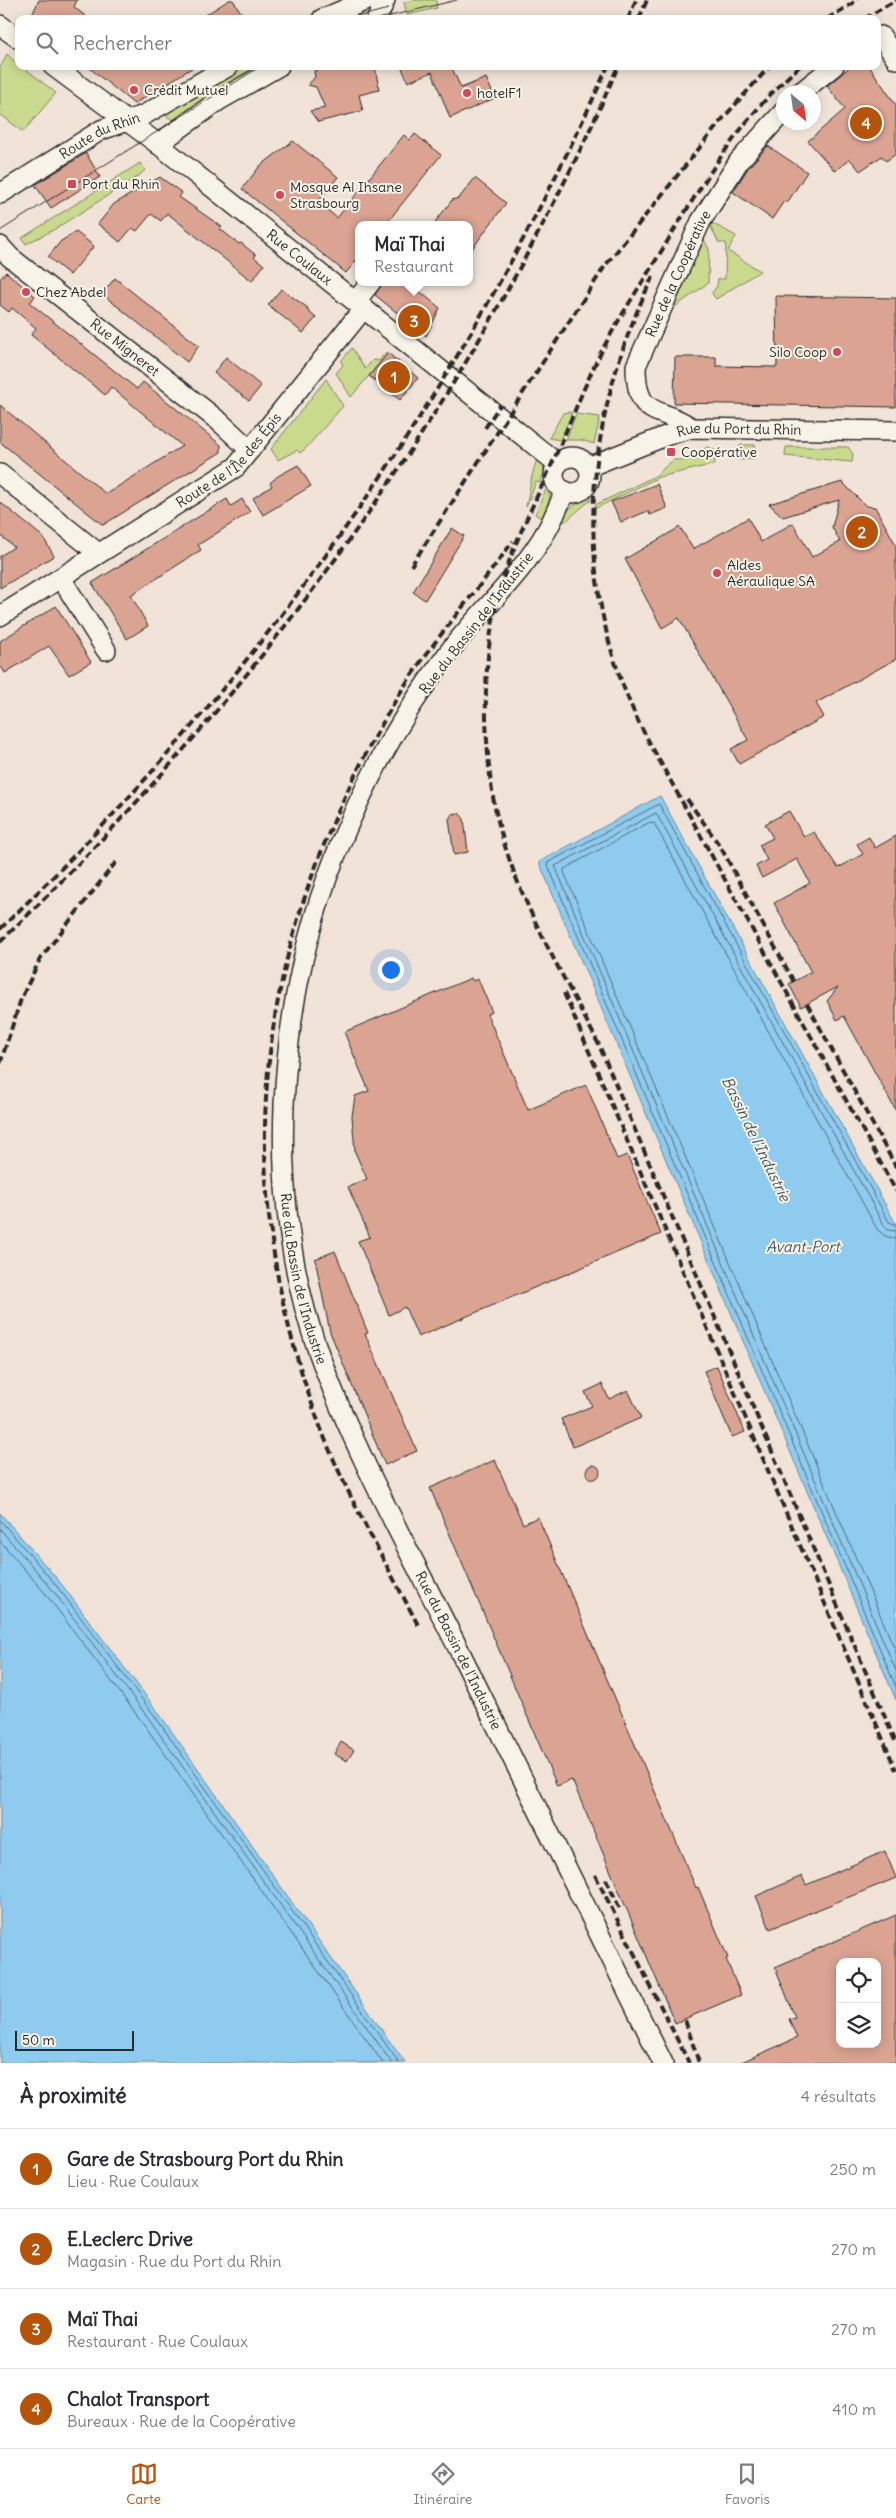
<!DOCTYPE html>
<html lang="fr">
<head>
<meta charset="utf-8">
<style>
	body { margin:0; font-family:Delius,sans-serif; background:#f2f2f3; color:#2b2b33 }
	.controls { position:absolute; right:15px; bottom:15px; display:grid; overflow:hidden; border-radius:10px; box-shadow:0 2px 12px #0003 }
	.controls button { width:45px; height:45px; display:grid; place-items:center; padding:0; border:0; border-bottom:1px solid #e1e1e2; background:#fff; color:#2b2b33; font:25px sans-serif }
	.compass { position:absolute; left:776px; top:85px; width:45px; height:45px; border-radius:50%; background:#fff; box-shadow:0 2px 12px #0003; rotate:151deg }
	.scale { position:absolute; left:15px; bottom:12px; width:119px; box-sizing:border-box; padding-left:5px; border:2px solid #2b2b2b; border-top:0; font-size:14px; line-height:18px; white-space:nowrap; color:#2b2b2b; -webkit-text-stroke:4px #f7f3e8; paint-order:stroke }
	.you { position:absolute; left:390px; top:969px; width:18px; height:18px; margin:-12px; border:4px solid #fff; border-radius:50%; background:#1a73e8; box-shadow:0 0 0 8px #1a73e833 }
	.badge { display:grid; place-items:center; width:32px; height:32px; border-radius:50%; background:#b45309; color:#fff; font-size:16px; font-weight:700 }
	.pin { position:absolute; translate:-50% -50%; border:2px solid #fff; box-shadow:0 1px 5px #0006 }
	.popup { position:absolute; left:355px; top:221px; width:118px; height:65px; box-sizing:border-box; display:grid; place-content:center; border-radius:10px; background:#fff; filter:drop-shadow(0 1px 4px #0005); font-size:16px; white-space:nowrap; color:#7c7c81 }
	.popup b { font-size:19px; color:#2b2b33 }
	.popup::after { content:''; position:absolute; left:50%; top:100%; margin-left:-10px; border:10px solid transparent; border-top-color:#fff }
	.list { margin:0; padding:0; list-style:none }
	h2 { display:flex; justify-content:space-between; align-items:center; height:65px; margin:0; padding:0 20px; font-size:21px }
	h2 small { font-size:16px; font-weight:400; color:#7c7c81 }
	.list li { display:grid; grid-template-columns:32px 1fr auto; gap:15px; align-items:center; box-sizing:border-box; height:80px; padding:0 20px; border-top:1px solid #e1e1e2 }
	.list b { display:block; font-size:19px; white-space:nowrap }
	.list p { margin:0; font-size:16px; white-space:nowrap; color:#7c7c81 }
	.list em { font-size:16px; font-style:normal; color:#7c7c81 }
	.icon { flex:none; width:28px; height:28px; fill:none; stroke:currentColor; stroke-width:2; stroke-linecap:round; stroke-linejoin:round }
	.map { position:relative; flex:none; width:896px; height:2063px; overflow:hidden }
	.search { position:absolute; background:#fff; box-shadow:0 2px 12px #0003; left:15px; right:15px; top:15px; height:55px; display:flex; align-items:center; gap:12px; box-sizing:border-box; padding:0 18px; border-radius:10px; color:#7c7c81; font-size:19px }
	.sheet { height:385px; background:#fff }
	nav { display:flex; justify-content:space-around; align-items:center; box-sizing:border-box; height:70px; border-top:1px solid #e1e1e2; background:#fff; font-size:14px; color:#7c7c81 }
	nav a { display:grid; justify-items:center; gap:2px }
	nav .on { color:#b45309 }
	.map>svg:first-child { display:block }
</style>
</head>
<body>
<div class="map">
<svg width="896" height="2063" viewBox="0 0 896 2063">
	<rect width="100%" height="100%" fill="#f1e3d7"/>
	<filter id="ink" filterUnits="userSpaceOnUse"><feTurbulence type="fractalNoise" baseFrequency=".02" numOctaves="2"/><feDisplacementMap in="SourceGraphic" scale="10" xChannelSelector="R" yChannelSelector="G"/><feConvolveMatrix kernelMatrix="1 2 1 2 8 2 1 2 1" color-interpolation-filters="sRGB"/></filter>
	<g filter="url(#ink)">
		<path fill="#c9da8f" stroke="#7a825d" d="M 413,0 L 436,0 L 437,8 L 407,15 L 404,2 Z
			M 7,54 L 19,66 L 22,66 L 56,93 L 23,132 L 0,114 L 0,68 Z
			M 238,66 L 268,66 L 178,123 L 163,114 Z
			M 140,163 L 145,170 L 140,175 L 55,229 L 26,244 L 22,238 Z
			M 708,221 L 736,236 L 728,251 L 760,271 L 716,299 L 712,293 L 717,286 L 718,279 L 725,279 L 726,243 L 719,243 Z
			M 701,234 L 709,249 L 708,283 L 664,315 L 669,303 L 675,305 L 685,281 L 680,279 L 685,268 L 690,270 L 703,243 L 698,240 Z
			M 352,348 L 365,369 L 373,360 L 379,361 L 386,352 L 388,353 L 351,397 L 336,373 L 343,365 L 341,361 Z
			M 326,379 L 343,406 L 305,449 L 300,453 L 297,450 L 278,460 L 271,449 Z
			M 568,412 L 572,413 L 560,440 L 549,438 L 563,413 Z
			M 576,414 L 600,417 L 594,444 L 581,440 L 566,440 Z
			M 740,445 L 755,445 L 755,458 L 740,460 Z
			M 707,447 L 714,449 L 715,464 L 659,477 L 596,508 L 595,505 L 655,476 L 673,460 L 688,460 Z
			M 786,447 L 848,447 L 853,454 L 852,462 L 785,456 Z
			M 539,456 L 545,472 L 539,483 L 536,482 L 526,507 C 530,490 531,471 539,456 Z
			M 547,487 L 550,498 L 542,519 L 535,514 Z
			M 590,496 L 590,501 C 579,508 571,520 559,524 L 570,508 Z"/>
		<path fill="#8fcbef" stroke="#678ba1" d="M 660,796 L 896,1224 L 896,1700 L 539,862 Z
			M 0,1513 L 59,1581 L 158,1712 L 405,2063 L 0,2063 Z"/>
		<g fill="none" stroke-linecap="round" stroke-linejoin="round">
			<path stroke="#536b79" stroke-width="1" d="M 896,1225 L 889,1222 L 659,804 L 547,863 L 896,1687
				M 896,1231 L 888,1230 L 884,1225 L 656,813 L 555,866 L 896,1671
				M 896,1239 L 885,1236 L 877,1229 L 654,823 L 650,822 L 564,869 L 564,872 L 896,1652
				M 0,1520 L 56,1585 L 154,1715 L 399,2063
				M 0,1529 L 51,1588 L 149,1719 L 392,2063
				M 0,1541 L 45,1593 L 143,1723 L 383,2063"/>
		</g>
		<path fill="#daa392" stroke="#2b2b2b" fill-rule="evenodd" d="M 39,0 L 77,0 L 74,7 L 89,19 L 30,19 Z
			M 229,0 L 233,0 L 245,19 L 199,19 Z
			M 87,66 L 195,66 L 134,104 Z
			M 333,66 L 375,66 L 379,90 L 359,95 L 363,111 L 318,122 L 310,111 L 325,108 L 316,87 L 308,85 L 315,77 L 314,71 Z
			M 401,66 L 451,66 L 461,88 L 486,78 L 495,98 L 450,118 L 432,72 L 408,82 Z
			M 851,66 L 869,66 L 896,105 L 896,154 L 886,161 L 882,156 L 860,171 L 850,159 L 835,171 L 808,141 L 845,109 L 827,86 Z
			M 415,134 L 441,155 L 385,225 L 359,225 L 359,257 L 346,273 L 242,189 L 260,166 L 293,141 L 338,177 L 318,202 L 337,218 L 404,135 L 410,140 Z
			M 768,146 L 807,172 L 787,203 L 784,201 L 772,219 L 733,192 L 748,168 Z
			M 86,153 L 100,177 L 51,208 L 35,185 Z
			M 160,177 L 182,193 L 179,197 L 222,227 L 220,229 L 239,244 L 241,243 L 256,255 L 254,257 L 264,265 L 252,281 L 167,213 L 161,221 L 151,214 L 137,231 L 132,228 L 120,242 L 98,224 L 114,204 Z
			M 475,178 L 506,203 L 469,253 L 469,225 L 433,225 L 452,200 L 459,198 Z
			M 76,232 L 94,246 L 70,275 L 48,257 L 61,241 Z
			M 6,272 L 35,296 L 30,303 L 137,389 L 143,382 L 221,445 L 221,452 L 103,525 L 0,442 L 0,405 L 106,494 L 182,446 L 111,387 L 105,395 L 31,335 L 36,328 L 12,308 L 9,312 L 0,305 L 0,279 Z
			M 115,278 L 199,346 L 187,362 L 102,294 Z
			M 383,282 L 408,282 L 440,308 L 426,336 L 375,295 Z
			M 281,289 L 308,308 L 307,310 L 316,318 L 303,333 L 268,305 Z
			M 776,296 L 896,298 L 896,407 L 674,403 L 675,357 L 716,357 L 716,366 L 777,367 Z
			M 388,353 L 418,378 L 400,400 L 369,376 Z
			M 226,357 L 261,386 L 249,401 L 214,373 Z
			M 298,465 L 311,486 L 263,515 L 253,498 L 272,486 L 270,483 L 278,476 Z
			M 842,482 L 866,506 L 875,507 L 896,545 L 896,659 L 816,703 L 824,717 L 739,764 L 731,749 L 748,740 L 679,618 L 662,628 L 625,559 L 680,527 L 693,549 L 748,518 L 761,542 L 793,523 L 812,557 L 840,542 L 832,527 L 839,500 L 783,517 L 769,504 Z
			M 657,484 L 667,508 L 650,515 L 648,511 L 621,522 L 611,502 Z
			M 227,499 L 231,506 L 242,499 L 250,512 L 198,545 L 201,550 L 131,595 L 148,626 L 127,639 L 92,583 Z
			M 0,502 L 43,537 L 54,556 L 0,588 L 0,556 L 14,547 L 0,535 Z
			M 452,528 L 464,536 L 425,600 L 413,592 Z
			M 56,606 L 91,662 L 69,675 L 49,646 L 5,673 L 0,665 L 0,641 Z
			M 789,811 L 804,837 L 814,832 L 838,868 L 863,854 L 857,844 L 869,837 L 875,848 L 896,836 L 896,1111 L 844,1016 L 837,1020 L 827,1001 L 838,987 L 801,1007 L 789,984 L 811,972 L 774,903 L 810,883 L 797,859 L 762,878 L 756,866 L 767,860 L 759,845 L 773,838 L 765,824 Z
			M 459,813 L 464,819 L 468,852 L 454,855 L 449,819 L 452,814 Z
			M 471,978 L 473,981 L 478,979 L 492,1012 L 487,1014 L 528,1110 L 586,1085 L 617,1159 L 627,1155 L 661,1234 L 418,1337 L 405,1307 L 389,1315 L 358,1241 L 370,1237 L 348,1187 L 367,1179 L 355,1152 L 352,1116 L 355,1096 L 369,1091 L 344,1032 Z
			M 335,1251 L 368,1333 L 365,1334 L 417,1451 L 385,1465 L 330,1332 L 315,1259 Z
			M 717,1366 L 745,1432 L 732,1437 L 704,1371 Z
			M 602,1384 L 609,1399 L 628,1390 L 641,1418 L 573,1447 L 561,1419 L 592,1406 L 585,1392 Z
			M 495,1460 L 523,1524 L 538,1517 L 696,1888 L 698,1887 L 728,1958 L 726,1959 L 741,1995 L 675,2023 L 572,1780 L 557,1786 L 430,1488 Z
			M586 1472a7 7 0 1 1 14 0a7 7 0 1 1-14 0Z
			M 341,1742 L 354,1750 L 347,1761 L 334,1754 Z
			M 885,1851 L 896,1878 L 770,1929 L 756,1896 L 802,1876 L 806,1885 Z
			M 896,1915 L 896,2063 L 739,2063 L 797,2038 L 789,2019 L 795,2017 L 775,1967 ZM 840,1962 L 877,1962 L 877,2044 L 840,2044 Z"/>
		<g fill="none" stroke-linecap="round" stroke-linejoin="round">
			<g stroke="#2b2b2b" stroke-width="22">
				<g id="minor">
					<path d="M 322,19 L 367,0"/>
					<path d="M 377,19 L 385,0"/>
					<path d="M 0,25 L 19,39"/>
					<path d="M 881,36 L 896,59"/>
					<path id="s1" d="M 53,66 L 158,144 L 558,464"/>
					<path d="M 801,92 L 834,66"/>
					<path d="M 158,144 L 218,101 L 279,66"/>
					<path id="s2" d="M 0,194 L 101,130 L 144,115 L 229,66"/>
					<path id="s3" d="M 0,246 L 10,257 L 220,422 L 250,450"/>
					<path d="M 356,301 L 371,282"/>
					<path id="s4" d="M 692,428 C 660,405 636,421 636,366 L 701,221 L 739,161 L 784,111"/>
					<circle cx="572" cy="475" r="18"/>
					<path id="s5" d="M 588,467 L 668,435 L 692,428 L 896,431"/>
					<path d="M 0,474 L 98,553"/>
					<path id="s6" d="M 565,491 C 559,504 554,518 547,530 C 521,576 480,611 449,652 C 401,715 364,783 335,857 C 276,1006 264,1199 318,1351 C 355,1454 410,1552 459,1650 C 527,1788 594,1926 663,2063"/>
					<path d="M 61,578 L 106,650"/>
					<path id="s7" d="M 0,616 L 236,467 L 364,308"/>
				</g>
			</g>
			<use href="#minor" stroke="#f7f3e8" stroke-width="19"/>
			<path stroke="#2b2b2b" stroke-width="1" d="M 350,19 L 388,9
				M 378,19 L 457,0
				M 0,231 L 261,66"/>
			<path stroke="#2b2b2b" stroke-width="4" stroke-dasharray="8 4" stroke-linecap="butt" d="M 628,19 L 636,0
				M 639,19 L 647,0
				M 827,19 L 858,0
				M 864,19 L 896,0
				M 800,66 C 745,114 712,169 674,230 C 652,268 627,304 606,343 C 586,380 572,419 555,457 C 533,507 506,556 495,610 C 483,667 484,726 491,784 C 504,880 556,960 599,1045 L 896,1743
				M 653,276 C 583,421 569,580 641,727 L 896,1191
				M 485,428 L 500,405
				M 411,566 L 605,266 L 725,116 L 770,66
				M 687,799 L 720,846 L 794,982
				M 0,929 C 259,681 461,393 608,66
				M 0,942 C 209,741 389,512 526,256 C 559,194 591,131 618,66
				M 564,993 L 896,1770
				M 807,1004 L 896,1167
				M 0,1064 L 21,999 L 40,959 L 116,862
				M 418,1625 C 383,1557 343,1490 317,1418 C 224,1164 259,934 394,703 C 428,645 474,596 513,541
				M 595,1875 L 689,2063
				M 606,1879 L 620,1909
				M 685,2020 L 699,2063"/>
		</g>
	</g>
	<g fill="#d1495b" stroke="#f7f3e8" stroke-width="2">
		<circle cx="134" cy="90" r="5"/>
		<circle cx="467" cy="93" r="5"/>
		<rect x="67" y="179" width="10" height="10" rx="2.5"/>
		<circle cx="280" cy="195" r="5"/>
		<circle cx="26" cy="292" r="5"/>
		<circle cx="837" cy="352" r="5"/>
		<rect x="666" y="447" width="10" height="10" rx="2.5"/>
		<circle cx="717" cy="573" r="5"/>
	</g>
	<g text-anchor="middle" stroke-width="4" stroke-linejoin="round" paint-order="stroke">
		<g font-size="14" fill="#2b2b2b" stroke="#f7f3e8" text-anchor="start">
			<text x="144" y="95">Crédit Mutuel</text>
			<text x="477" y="98">hotelF1</text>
			<text x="82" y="189">Port du Rhin</text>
			<text x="290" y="192">Mosque Al Ihsane<tspan x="290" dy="16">Strasbourg</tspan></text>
			<text x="36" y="297">Chez Abdel</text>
			<text x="827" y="357" text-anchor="end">Silo Coop</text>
			<text x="681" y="457">Coopérative</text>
			<text x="727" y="570">Aldes<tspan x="727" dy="16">Aéraulique SA</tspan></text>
		</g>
		<g font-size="14" fill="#2b2b2b" stroke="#f7f3e8">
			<text dy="5" stroke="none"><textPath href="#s2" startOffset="116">Route du Rhin</textPath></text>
			<text dy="5" stroke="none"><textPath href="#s1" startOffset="312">Rue Coulaux</textPath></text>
			<text dy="5" stroke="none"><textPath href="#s4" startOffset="194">Rue de la Coopérative</textPath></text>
			<text dy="5" stroke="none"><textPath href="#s3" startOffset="161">Rue Migneret</textPath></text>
			<text dy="5" stroke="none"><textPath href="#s5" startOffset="158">Rue du Port du Rhin</textPath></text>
			<text dy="5" stroke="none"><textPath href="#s7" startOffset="278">Route de l'Île des Épis</textPath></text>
			<text transform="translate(476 623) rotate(-52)" y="5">Rue du Bassin de l'Industrie</text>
			<text dy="5" stroke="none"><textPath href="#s6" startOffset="865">Rue du Bassin de l'Industrie</textPath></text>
			<text dy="5" stroke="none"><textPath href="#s6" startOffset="1270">Rue du Bassin de l'Industrie</textPath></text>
		</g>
		<g font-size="15" font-style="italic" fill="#44535c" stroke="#f7f3e8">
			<text transform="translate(756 1139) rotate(64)" y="5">Bassin de l'Industrie</text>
			<text x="803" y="1252">Avant-Port</text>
		</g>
	</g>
</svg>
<div class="controls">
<button><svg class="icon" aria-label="locate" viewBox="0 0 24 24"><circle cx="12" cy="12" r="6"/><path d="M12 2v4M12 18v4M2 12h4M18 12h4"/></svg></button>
<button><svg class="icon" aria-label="layers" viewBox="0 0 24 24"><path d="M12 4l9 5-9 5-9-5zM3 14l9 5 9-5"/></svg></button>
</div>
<svg class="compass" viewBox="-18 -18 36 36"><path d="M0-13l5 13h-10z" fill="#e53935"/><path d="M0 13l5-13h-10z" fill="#7c7c81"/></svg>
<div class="scale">50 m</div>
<div class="you"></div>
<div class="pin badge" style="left:394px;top:377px">1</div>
<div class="pin badge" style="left:862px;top:532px">2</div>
<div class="pin badge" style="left:414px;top:321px">3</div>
<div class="popup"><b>Maï Thai</b>Restaurant</div>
<div class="pin badge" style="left:866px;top:123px">4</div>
<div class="search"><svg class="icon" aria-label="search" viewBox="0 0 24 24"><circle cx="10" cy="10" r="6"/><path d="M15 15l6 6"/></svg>Rechercher</div>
</div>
<section class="sheet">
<h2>À proximité<small>4 résultats</small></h2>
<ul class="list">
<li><span class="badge">1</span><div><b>Gare de Strasbourg Port du Rhin</b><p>Lieu · Rue Coulaux</p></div><em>250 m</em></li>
<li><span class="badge">2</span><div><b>E.Leclerc Drive</b><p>Magasin · Rue du Port du Rhin</p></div><em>270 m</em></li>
<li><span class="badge">3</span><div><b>Maï Thai</b><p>Restaurant · Rue Coulaux</p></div><em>270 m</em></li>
<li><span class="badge">4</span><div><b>Chalot Transport</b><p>Bureaux · Rue de la Coopérative</p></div><em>410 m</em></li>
</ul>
</section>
<nav>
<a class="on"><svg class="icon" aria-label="map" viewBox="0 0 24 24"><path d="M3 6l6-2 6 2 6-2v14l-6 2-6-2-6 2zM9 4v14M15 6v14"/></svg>Carte</a>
<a><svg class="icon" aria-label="directions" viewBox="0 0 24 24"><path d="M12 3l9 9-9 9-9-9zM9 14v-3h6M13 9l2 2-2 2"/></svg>Itinéraire</a>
<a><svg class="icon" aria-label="saved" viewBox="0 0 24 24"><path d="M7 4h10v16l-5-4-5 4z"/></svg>Favoris</a>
</nav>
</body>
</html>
